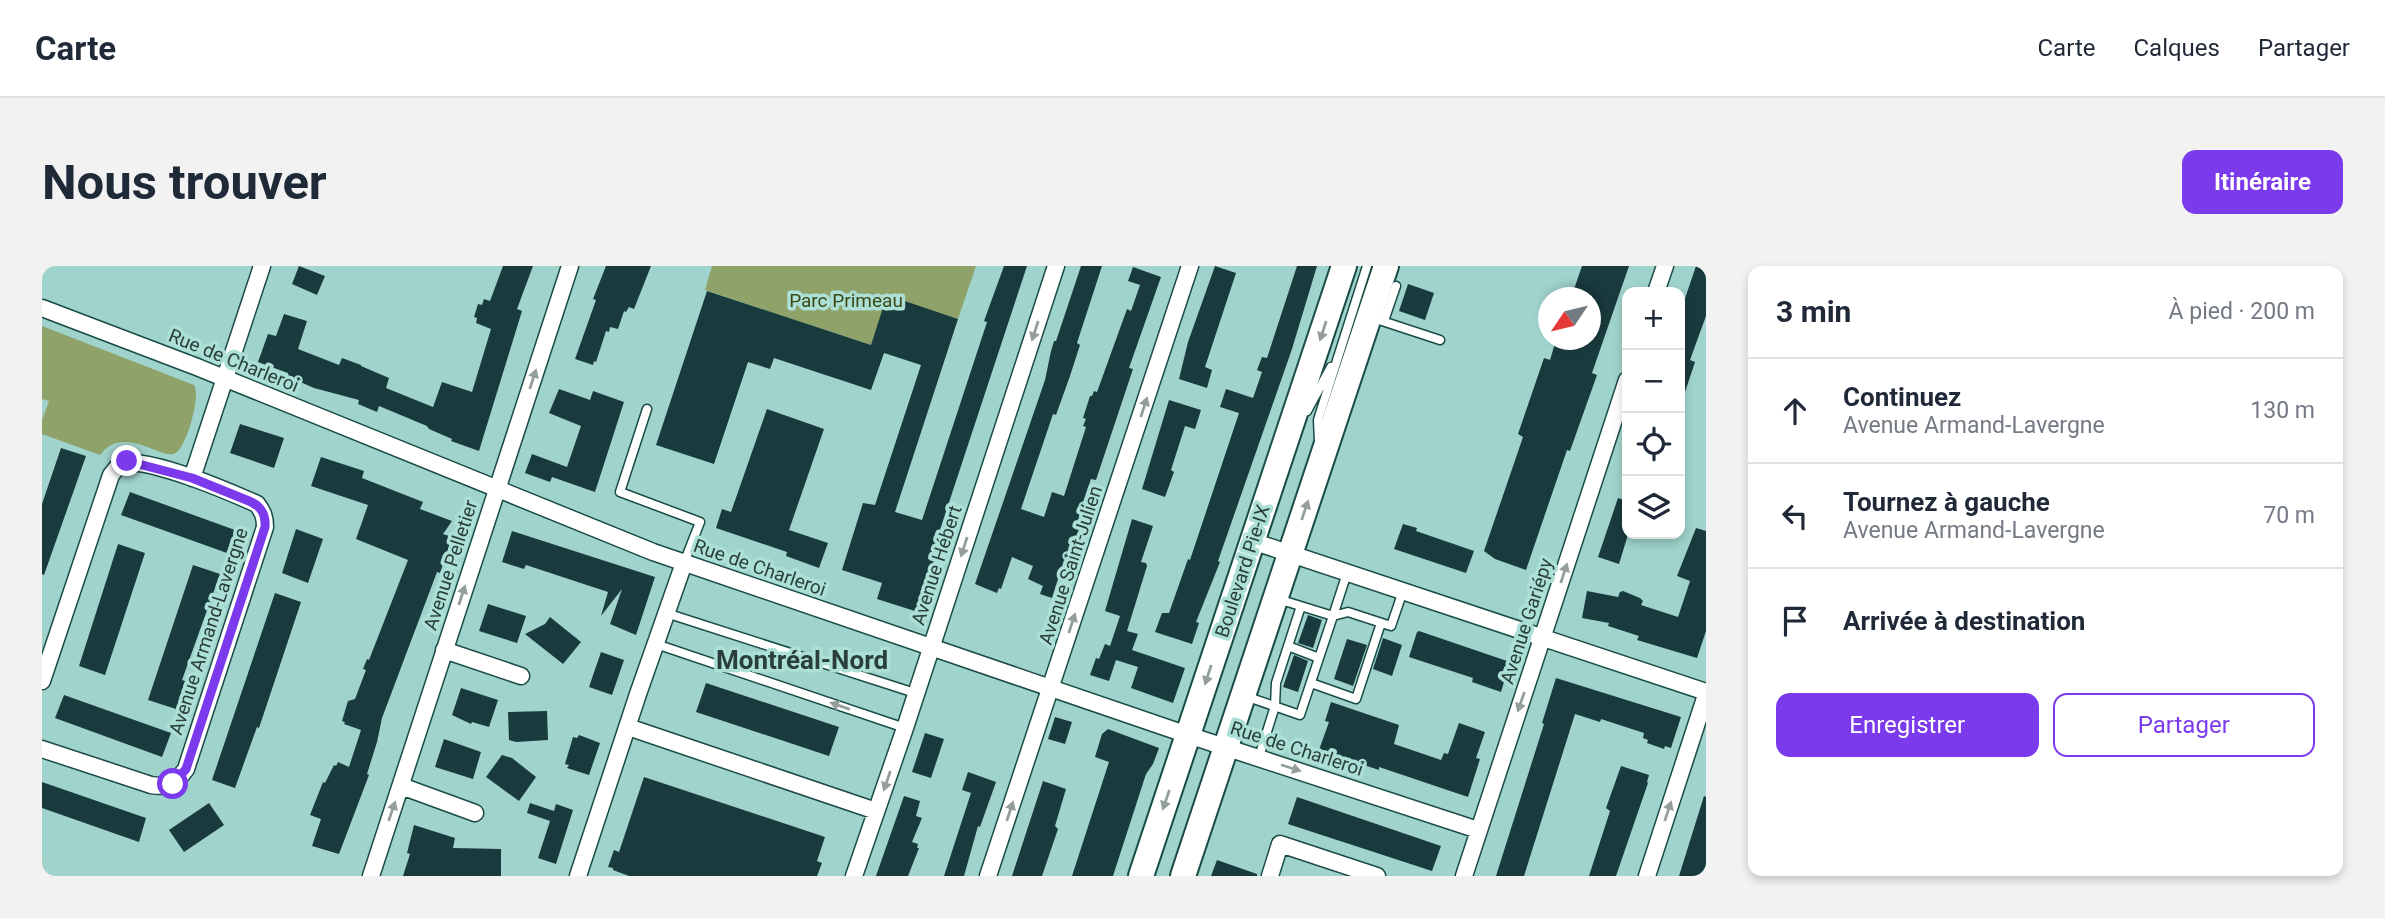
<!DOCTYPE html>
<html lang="fr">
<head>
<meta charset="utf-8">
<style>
	body { margin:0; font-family:Roboto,sans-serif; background:#f2f2f3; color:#1f2937 }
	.controls { position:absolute; right:21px; top:21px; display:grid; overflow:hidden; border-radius:14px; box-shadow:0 4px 10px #0003 }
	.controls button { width:63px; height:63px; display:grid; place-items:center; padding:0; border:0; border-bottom:2px solid #e0e1e3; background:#fff; color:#1f2937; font:35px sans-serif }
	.compass { position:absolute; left:1496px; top:21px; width:63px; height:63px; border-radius:50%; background:#fff; box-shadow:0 4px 10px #0003; rotate:235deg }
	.stop { position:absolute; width:21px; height:21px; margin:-16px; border:5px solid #7c3aed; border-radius:50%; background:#fff }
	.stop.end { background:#7c3aed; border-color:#fff; box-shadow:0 2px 7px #0008 }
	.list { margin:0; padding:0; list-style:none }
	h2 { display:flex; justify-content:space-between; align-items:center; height:91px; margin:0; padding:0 28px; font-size:30px }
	h2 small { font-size:23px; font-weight:400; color:#747a83 }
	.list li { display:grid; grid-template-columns:46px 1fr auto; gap:21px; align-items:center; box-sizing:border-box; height:105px; padding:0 28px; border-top:2px solid #e0e1e3 }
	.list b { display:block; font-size:26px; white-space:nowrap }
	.list p { margin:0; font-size:23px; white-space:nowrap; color:#747a83 }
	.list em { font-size:23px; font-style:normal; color:#747a83 }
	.actions { display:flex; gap:14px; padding:21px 28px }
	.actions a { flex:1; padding:16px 0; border:2px solid #7c3aed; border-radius:14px; text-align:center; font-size:24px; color:#7c3aed }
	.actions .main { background:#7c3aed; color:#fff }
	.icon { flex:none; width:38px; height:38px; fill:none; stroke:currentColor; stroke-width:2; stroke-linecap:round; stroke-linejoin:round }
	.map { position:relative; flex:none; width:1664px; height:610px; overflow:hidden; border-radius:14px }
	header { display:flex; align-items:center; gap:42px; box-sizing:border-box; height:98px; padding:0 35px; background:#fff; border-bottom:2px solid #e0e1e3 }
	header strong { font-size:33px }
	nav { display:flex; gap:38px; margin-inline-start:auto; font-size:24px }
	.intro { display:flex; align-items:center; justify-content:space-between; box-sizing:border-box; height:168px; padding:0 42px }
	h1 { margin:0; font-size:49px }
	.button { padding:18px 32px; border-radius:14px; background:#7c3aed; color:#fff; font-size:24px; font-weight:700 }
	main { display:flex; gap:42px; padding:0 42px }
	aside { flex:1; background:#fff; border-radius:14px; box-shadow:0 4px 10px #0003 }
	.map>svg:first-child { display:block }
</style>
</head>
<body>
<header>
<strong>Carte</strong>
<nav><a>Carte</a><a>Calques</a><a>Partager</a></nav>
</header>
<div class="intro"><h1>Nous trouver</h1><a class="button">Itinéraire</a></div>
<main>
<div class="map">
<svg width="1664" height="610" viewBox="0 0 1664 610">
	<rect width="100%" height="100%" fill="#9fd3cb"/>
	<path fill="#8fa269" d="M 670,0 L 934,0 L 916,53 L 846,30 L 829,79 L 663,24 Z
		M 0,60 L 152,119 C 159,130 145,178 135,186 C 131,189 129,188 124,188 C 102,180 75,165 58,189 L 0,168 L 0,154 L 7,135 L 0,133 Z"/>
	<path fill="#1a3b3e" d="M 257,0 L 283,10 L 275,29 L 250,18 Z
		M 461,0 L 491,0 L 475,43 L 480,45 L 437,185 L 409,175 L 410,173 L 387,163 L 385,160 L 337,140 L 335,146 L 316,138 L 317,134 L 272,122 L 247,111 L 246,107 L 216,96 L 226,68 L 234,70 L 242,48 L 265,55 L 256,83 L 297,99 L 300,92 L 319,99 L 319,100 L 347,112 L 344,122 L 391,141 L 400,116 L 430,126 L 449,63 L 434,57 L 435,52 L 432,51 L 436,38 L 440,39 L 442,33 L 448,35 Z
		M 564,0 L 609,0 L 592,43 L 587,41 L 584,46 L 582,45 L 576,63 L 568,61 L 567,66 L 564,65 L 554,96 L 552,95 L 551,99 L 533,93 L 554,34 L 551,33 Z
		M 962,0 L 985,0 L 891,285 L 895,286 L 876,346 L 835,333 L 840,317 L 800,304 L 821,237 L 833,239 L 879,99 L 842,87 L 829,124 L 732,92 L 728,103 L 706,96 L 672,198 L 614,179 L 665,25 L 829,79 L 845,29 L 916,53 L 853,246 L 880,254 L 945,56 L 942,55 Z
		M 1039,0 L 1060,0 L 1035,77 L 1038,79 L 1028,110 L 1014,149 L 1011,148 L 979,243 L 1002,251 L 1010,226 L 1022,230 L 1044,161 L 1041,160 L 1044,153 L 1041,152 L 1048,130 L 1050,130 L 1052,125 L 1055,126 L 1085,43 L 1089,45 L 1098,19 L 1086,15 L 1091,1 L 1119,11 L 1087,102 L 1091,103 L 1054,214 L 1049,213 L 1041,236 L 1045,237 L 1027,295 L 1022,294 L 1010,332 L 998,328 L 1001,320 L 986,313 L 991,300 L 970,291 L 959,323 L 957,322 L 955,327 L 933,318 L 1003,114 L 1009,85 L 1012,75 L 1014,75 Z
		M 1173,0 L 1194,7 L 1163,101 L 1170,104 L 1165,122 L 1137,113 L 1146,76 Z
		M 1255,0 L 1275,0 L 1250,83 L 1176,295 L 1178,296 L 1154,356 L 1157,357 L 1150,378 L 1113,366 L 1120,347 L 1127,347 L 1146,293 L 1148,294 L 1197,147 L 1178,141 L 1184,123 L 1211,132 L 1220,106 L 1215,104 L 1220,91 L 1225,92 Z
		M 1540,0 L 1587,0 L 1550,107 L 1555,109 L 1528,185 L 1525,184 L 1484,304 L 1453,293 L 1442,285 L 1481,171 L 1476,168 L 1502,92 L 1508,94 L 1514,74 L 1549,74 L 1549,32 L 1529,32 Z
		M 1654,0 L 1664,0 L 1664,50 L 1648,94 L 1653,96 L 1640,135 L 1638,134 L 1638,47 Z
		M 1366,18 L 1392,27 L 1383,54 L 1357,45 Z
		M 517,123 L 548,134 L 551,125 L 582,136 L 553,226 L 510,211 L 508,216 L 483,207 L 490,188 L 525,201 L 539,160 L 507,147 Z
		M 1127,134 L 1159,144 L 1153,163 L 1143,160 L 1129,204 L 1132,206 L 1123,231 L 1100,223 Z
		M 725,143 L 782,163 L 747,264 L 786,277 L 777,302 L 744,290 L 745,286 L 674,262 L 680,243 L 689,246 Z
		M 198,158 L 242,172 L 232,202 L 188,187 Z
		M 19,182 L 44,190 L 2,309 L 0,308 L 0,238 Z
		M 279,191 L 322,205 L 320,212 L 381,236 L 378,243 L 410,255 L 401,268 L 410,271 L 398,307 L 395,306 L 340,452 L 335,476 L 325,508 L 327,509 L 297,588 L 270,580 L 279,553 L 268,549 L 281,516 L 283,517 L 292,499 L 294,500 L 296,496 L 307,501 L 319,464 L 302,458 L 303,456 L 300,455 L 306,435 L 313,433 L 324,404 L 321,403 L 325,393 L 327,394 L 366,294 L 314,273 L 326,239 L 269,220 Z
		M 88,226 L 193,264 L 185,287 L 79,249 Z
		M 1576,232 L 1585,235 L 1585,272 L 1577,298 L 1556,291 Z
		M 1090,253 L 1111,260 L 1099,296 L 1104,297 L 1105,300 L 1085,365 L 1096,368 L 1090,384 L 1143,402 L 1131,437 L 1089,422 L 1096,401 L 1074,394 L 1067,415 L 1048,409 L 1054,392 L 1057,393 L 1063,378 L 1068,380 L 1078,350 L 1063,345 Z
		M 1361,258 L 1375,262 L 1374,265 L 1432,285 L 1424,307 L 1352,283 Z
		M 1654,262 L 1664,265 L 1664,365 L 1655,392 L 1595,374 L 1597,370 L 1566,360 L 1567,357 L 1540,352 L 1545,325 L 1576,331 L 1578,326 L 1581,325 L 1598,332 L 1601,335 L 1599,339 L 1636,351 L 1648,315 L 1635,310 Z
		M 254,263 L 281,273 L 266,317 L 240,307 Z
		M 470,265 L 613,311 L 594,369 L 568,358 L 580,323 L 559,350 L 566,326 L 484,299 L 482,303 L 460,296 Z
		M 76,278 L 103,287 L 63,409 L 37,400 Z
		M 151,299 L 178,308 L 140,414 L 143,415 L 134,443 L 106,434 Z
		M 233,327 L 259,336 L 217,462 L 215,461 L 193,522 L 170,514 Z
		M 446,338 L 484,350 L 475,377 L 437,365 Z
		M 1266,349 L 1280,354 L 1271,382 L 1256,377 Z
		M 508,351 L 539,376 L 521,398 L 483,368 L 503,358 Z
		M 1377,365 L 1468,396 L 1459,426 L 1430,416 L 1431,412 L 1367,391 L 1375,366 Z
		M 1341,372 L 1360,379 L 1350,410 L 1331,403 Z
		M 1305,373 L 1325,379 L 1311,420 L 1292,413 Z
		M 559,386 L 582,394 L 570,429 L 547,421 Z
		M 1252,389 L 1266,395 L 1256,426 L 1241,421 Z
		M 1514,412 L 1639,451 L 1629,482 L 1623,480 L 1622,483 L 1605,477 L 1606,474 L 1601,472 L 1602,467 L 1559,453 L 1558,456 L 1533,448 L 1482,610 L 1454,610 L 1502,458 L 1500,457 Z
		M 664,417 L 797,461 L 787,490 L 654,446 Z
		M 419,422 L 456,434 L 447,461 L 430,456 L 429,458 L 410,449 Z
		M 22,429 L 129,467 L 120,491 L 13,452 Z
		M 1289,436 L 1357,459 L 1352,478 L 1399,494 L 1402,487 L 1406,488 L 1417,457 L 1443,466 L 1434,492 L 1438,493 L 1426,531 L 1337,501 L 1337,504 L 1277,484 L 1287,456 L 1283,455 Z
		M 505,445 L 506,474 L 474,476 L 467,474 L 466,446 Z
		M 1013,451 L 1030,456 L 1023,478 L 1006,473 Z
		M 1066,463 L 1117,482 L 1111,498 L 1104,508 L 1071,610 L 1030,610 L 1067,496 L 1053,491 L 1060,468 Z
		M 883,467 L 902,473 L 889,512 L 870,506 Z
		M 537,469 L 558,477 L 547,509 L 525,502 L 527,499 L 523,498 L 531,471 L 535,472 Z
		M 402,473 L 439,486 L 431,513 L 393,501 Z
		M 460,489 L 470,492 L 494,511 L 477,535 L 444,511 Z
		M 1579,500 L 1607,509 L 1605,516 L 1606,517 L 1574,610 L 1547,610 L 1568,545 L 1564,542 Z
		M 926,506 L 954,516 L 938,561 L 936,560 L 922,610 L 902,610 L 929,527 L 920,524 Z
		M 602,511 L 783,571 L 775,595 L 780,597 L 775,610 L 587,610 L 571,604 L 571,602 L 566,601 L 572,584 L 577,586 Z
		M 1001,515 L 1024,523 L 1013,560 L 1016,563 L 1000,610 L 970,610 Z
		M 0,516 L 104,552 L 97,576 L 0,542 Z
		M 862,530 L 878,535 L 874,550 L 880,552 L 870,576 L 876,578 L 875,582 L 877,582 L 866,610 L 834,610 Z
		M 1662,530 L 1664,531 L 1664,610 L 1637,610 Z
		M 1255,531 L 1399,580 L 1390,605 L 1246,558 Z
		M 167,537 L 182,559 L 142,586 L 127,564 Z
		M 488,537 L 512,545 L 514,538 L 531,544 L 514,598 L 496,592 L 508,555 L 485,547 Z
		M 372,559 L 413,572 L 411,582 L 459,583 L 459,610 L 361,610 L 368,588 L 365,587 Z
		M 1175,594 L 1215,608 L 1215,610 L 1169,610 Z"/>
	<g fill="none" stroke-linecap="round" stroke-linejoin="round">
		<g stroke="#1a4c46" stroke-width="11">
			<path id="lane" d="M 1331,52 L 1398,74
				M 1342,55 L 1354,20
				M 605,143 L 578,226 L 658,256 L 642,297
				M 1265,145 L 1289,101
				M 1277,176 L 1276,154 L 1325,0
				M 1236,333 L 1291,350 L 1305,307
				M 624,347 L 873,427
				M 614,378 L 863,462
				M 1246,380 L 1277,392
				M 1269,417 L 1314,433 L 1339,357
				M 1203,430 L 1258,449 L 1291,350 L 1306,346 L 1349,360 L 1361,325
				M 1217,491 L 1233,440 L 1234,417 L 1259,340"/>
		</g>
		<g stroke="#1a4c46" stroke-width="19">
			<path id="street" d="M 1614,26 L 1623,0
				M 0,42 L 155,101 L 611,286 L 1146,469 L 1436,564
				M 150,212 L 220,0
				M 1210,275 L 1664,426
				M 402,384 L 479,410
				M 0,415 L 69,209 L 78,198 C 103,189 188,226 215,238 C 221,246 223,251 223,261 L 144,503 C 134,517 126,522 109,519 L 0,483
				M 586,461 L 834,545
				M 359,520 L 433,547
				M 329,610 L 528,0
				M 536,610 L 596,428 L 642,297
				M 812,610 L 863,462 L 1014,0
				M 946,610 L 1148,0
				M 1228,610 L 1238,578 L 1335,610
				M 1422,610 L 1585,114
				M 1605,610 L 1664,429"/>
		</g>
		<g stroke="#1a4c46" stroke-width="28">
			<path id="primary" d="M 1099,610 L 1302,0
				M 1141,610 L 1344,0"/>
		</g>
		<use href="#lane" stroke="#fff" stroke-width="8"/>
		<use href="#street" stroke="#fff" stroke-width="16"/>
		<use href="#primary" stroke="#fff" stroke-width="24"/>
	</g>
	<defs><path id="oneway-solid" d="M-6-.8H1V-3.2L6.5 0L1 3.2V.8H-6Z" transform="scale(1.75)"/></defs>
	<g fill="#949f9d">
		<use href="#oneway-solid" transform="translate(993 65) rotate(108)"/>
		<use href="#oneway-solid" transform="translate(1281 65) rotate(108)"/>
		<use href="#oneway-solid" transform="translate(491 113) rotate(-72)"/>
		<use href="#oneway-solid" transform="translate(1102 141) rotate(-72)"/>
		<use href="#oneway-solid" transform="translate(1263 244) rotate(-71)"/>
		<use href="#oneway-solid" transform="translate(922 281) rotate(108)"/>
		<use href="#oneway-solid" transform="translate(1522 307) rotate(-72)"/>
		<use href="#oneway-solid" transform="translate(420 329) rotate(-72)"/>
		<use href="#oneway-solid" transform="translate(1030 357) rotate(-72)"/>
		<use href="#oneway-solid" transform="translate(1166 409) rotate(108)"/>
		<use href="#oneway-solid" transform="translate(1479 436) rotate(109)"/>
		<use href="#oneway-solid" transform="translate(798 440) rotate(-161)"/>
		<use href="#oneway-solid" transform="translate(1249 502) rotate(18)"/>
		<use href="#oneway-solid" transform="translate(845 515) rotate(109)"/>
		<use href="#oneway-solid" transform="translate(1124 534) rotate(109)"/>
		<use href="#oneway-solid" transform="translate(350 545) rotate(-71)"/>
		<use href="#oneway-solid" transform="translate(968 545) rotate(-72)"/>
		<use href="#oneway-solid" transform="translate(1626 545) rotate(-72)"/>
	</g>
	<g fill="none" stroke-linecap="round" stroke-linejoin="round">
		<path stroke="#7c3aed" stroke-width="9" d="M 85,195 L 150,212 L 207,235 C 219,240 224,248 223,261 L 144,503 L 131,518"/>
	</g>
	<g text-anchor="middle" stroke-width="7" stroke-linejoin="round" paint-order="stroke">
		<g font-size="19" fill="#3b4917" stroke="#ace0d7">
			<text x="804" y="41">Parc Primeau</text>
		</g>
		<g font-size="19" fill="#2a3f3b" stroke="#ace0d7">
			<text transform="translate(192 94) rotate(22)" y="7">Rue de Charleroi</text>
			<text transform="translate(408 299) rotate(-72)" y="7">Avenue Pelletier</text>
			<text transform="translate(894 299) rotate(-72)" y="7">Avenue Hébert</text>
			<text transform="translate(1028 299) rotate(-72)" y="7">Avenue Saint-Julien</text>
			<text transform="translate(718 301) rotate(19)" y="7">Rue de Charleroi</text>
			<text transform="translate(1200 305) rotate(-72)" y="7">Boulevard Pie-IX</text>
			<text transform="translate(1484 355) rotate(-72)" y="7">Avenue Gariépy</text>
			<text transform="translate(166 365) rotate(-72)" y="7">Avenue Armand-Lavergne</text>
			<text transform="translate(1255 482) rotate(18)" y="7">Rue de Charleroi</text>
		</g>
		<g font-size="26" font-weight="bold" fill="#2a3f3b" stroke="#ace0d7">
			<text x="760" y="403">Montréal-Nord</text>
		</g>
	</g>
</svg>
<div class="controls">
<button>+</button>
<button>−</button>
<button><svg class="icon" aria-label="locate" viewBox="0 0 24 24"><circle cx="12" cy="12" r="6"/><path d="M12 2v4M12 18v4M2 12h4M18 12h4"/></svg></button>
<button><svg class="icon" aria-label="layers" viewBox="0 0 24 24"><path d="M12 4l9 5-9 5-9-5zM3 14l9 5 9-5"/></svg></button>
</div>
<svg class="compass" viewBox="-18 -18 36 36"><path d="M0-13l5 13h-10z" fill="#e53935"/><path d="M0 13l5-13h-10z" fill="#747a83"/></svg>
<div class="stop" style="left:131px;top:518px"></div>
<div class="stop end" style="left:85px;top:195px"></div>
</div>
<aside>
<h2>3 min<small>À pied · 200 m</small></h2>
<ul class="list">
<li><svg class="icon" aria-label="ahead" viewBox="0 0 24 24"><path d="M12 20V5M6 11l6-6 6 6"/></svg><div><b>Continuez</b><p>Avenue Armand-Lavergne</p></div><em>130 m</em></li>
<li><svg class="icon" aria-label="left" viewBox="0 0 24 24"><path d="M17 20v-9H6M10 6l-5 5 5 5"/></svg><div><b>Tournez à gauche</b><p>Avenue Armand-Lavergne</p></div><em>70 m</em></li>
<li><svg class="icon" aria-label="arrive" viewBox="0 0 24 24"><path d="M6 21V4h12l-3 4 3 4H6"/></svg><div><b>Arrivée à destination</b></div></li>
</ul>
<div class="actions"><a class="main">Enregistrer</a><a>Partager</a></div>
</aside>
</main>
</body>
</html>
